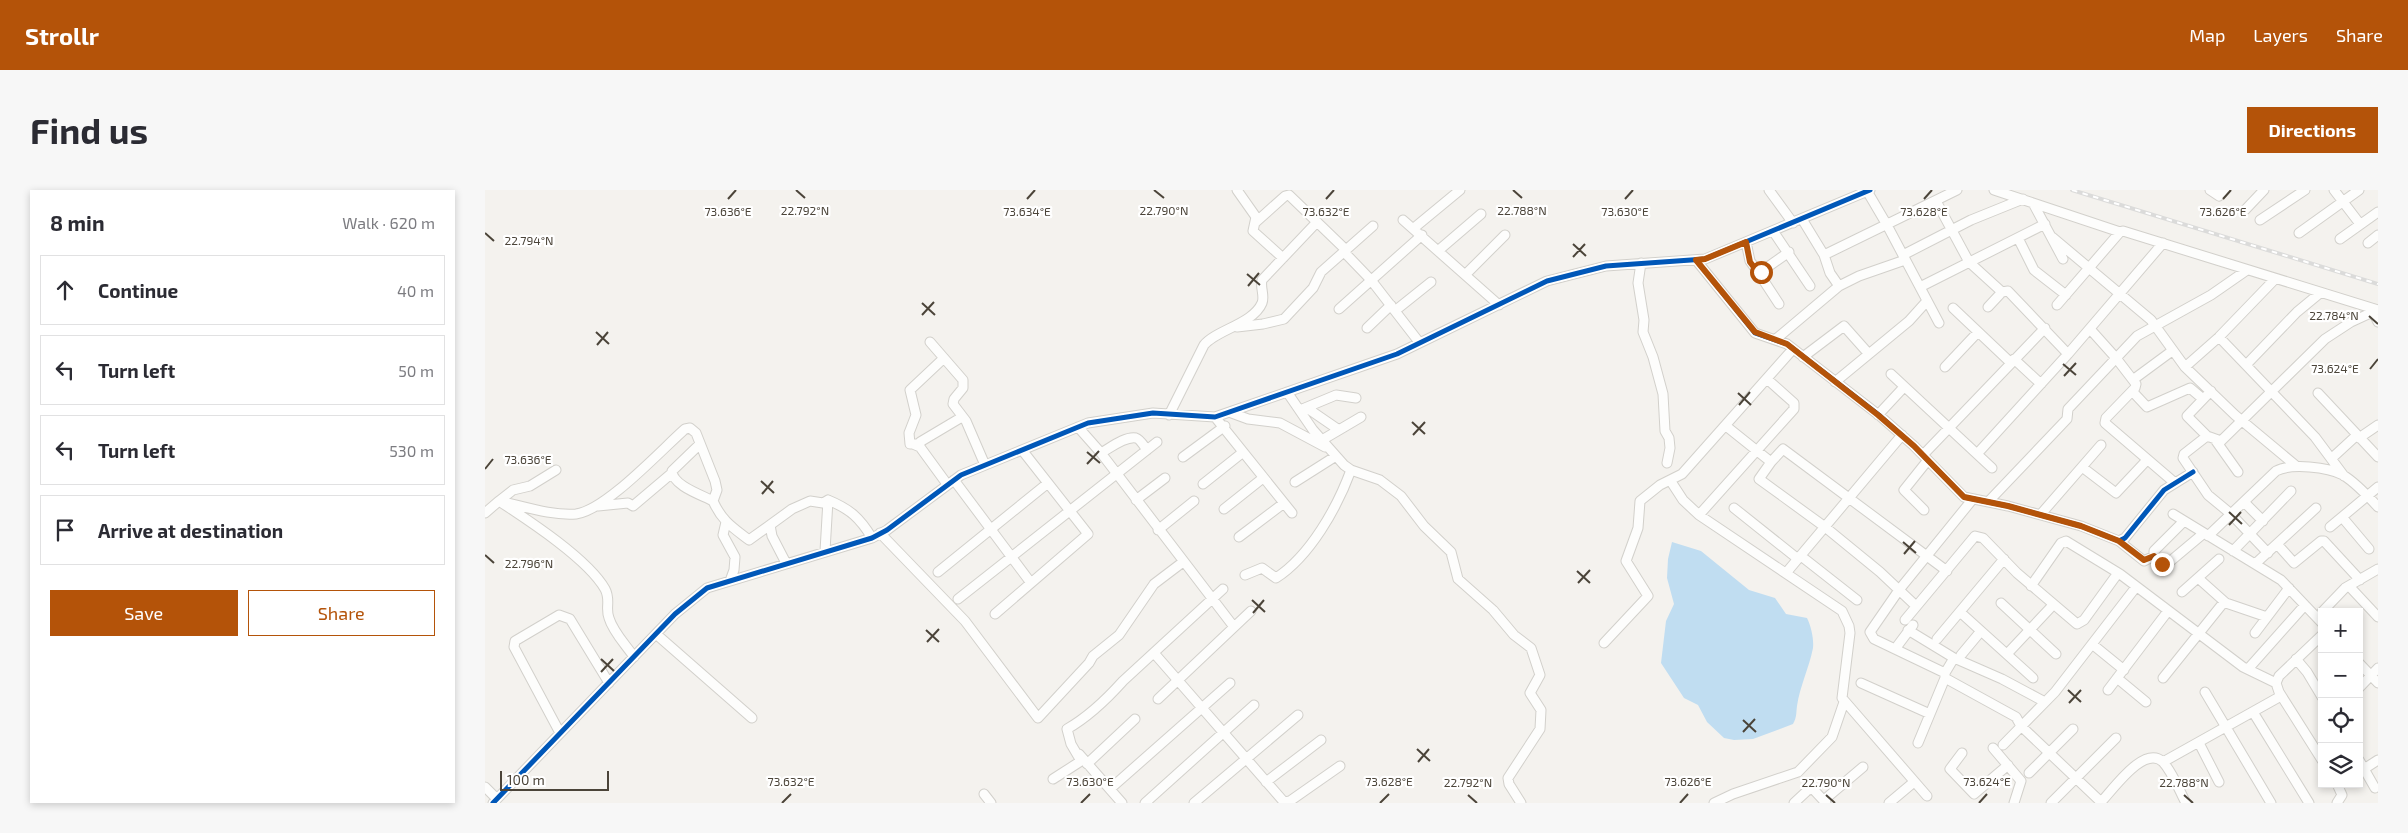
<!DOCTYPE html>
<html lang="en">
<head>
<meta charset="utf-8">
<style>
	body { margin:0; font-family:"Exo 2",sans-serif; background:#f7f7f7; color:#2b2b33 }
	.controls { position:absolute; right:15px; bottom:15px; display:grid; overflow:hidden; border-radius:0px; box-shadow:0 2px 8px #0003 }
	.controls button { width:45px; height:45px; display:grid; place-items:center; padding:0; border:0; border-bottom:1px solid #e1e1e2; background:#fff; color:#2b2b33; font:25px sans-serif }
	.scale { position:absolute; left:15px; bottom:12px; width:109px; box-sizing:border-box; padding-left:5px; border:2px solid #4b4439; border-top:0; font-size:14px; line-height:18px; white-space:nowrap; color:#4b4439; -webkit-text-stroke:4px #fff; paint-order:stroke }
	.stop { position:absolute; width:15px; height:15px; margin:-11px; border:4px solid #b45309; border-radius:50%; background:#fff }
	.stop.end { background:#b45309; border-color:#fff; box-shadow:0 1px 5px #0008 }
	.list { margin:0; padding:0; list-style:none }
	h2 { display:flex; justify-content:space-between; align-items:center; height:65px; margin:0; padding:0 20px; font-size:21px }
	h2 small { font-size:16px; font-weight:400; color:#7c7c81 }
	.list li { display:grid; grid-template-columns:32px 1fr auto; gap:15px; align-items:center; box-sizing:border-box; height:70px; margin:0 10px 10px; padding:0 10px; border:1px solid #e1e1e2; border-radius:0px }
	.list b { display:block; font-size:19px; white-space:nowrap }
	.list em { font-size:16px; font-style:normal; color:#7c7c81 }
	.actions { display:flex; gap:10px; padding:15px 20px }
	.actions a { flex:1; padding:11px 0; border:1px solid #b45309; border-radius:0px; text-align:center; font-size:18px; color:#b45309 }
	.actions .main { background:#b45309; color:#fff }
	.icon { flex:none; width:28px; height:28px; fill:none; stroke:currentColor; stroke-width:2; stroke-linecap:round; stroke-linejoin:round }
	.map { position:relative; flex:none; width:1893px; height:613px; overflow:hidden; border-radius:0px }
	header { display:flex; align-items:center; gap:30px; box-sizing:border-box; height:70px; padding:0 25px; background:#b45309; color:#fff }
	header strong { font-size:24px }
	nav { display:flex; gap:28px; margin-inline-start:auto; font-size:18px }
	.intro { display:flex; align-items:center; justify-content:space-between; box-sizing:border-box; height:120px; padding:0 30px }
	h1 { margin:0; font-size:35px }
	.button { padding:12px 22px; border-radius:0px; background:#b45309; color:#fff; font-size:18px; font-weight:700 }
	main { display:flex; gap:30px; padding:0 30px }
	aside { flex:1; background:#fff; border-radius:0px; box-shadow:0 2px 8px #0003 }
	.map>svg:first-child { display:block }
</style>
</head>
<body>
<header>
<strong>Strollr</strong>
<nav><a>Map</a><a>Layers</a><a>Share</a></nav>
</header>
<div class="intro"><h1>Find us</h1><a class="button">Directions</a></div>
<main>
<aside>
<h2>8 min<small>Walk · 620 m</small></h2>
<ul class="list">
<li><svg class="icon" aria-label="ahead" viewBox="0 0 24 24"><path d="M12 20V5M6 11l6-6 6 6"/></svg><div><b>Continue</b></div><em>40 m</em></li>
<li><svg class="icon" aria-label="left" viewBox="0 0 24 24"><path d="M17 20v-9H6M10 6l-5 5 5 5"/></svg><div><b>Turn left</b></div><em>50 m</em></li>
<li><svg class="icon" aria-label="left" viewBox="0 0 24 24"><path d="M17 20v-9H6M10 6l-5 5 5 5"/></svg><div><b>Turn left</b></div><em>530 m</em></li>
<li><svg class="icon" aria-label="arrive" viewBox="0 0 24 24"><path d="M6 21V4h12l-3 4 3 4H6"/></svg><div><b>Arrive at destination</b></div></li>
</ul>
<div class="actions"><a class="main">Save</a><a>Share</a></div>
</aside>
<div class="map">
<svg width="1893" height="613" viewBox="0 0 1893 613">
	<rect width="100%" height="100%" fill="#f4f2ee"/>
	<path fill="#c0ddf1" d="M 1187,352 L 1216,361 L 1264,400 L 1290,408 L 1301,424 L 1322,428 C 1326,436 1329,449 1328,458 C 1324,478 1315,496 1312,516 C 1311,523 1312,527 1308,534 L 1268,549 L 1249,550 L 1239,548 L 1222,532 L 1213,515 L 1199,508 L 1176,473 L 1181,431 L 1189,414 L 1182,388 L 1183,369 Z"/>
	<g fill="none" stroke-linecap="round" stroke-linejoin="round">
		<g stroke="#d2d0cb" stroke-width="11">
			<path id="street" d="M 752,0 L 771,27 L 768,41 L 798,68
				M 1284,0 L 1308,33
				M 1509,0 L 1548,13 L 1578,69
				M 1725,0 L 1734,6 L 1740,0
				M 1849,0 L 1875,34
				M 1382,1 L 1402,35 L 1454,133
				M 1451,11 L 1484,72 L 1517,102
				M 1548,13 L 1635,42
				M 1760,20 L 1779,0
				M 1317,29 L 1339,65 L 1345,83 L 1354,96
				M 918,30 L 1014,115
				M 1775,30 L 1820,0
				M 771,32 L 800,6 L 804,5 L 861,60
				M 929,38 L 975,0
				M 1288,41 L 1325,96
				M 1814,43 L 1874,0
				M 1567,47 L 1666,130 L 1700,177 L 1750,225 L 1810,275
				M 1533,48 L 1549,80 L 1581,105
				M 1855,49 L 1893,22
				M 1261,52 L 1265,71 L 1275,85
				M 1883,53 L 1893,45
				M 954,60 L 996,24
				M 859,62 L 886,90 L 934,152
				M 1339,65 L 1472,0
				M 1418,65 L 1486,30 L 1538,9
				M 1211,70 L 1270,143 L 1302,154 L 1395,226 L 1429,256 L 1479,307 L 1523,316 L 1596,336 L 1634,351 L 1640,348 L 1679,300 L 1708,282
				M 1156,73 L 1153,93 L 1159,130 L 1158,142 L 1168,167 L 1178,204 L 1180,241 L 1184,248 L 1185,258 L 1182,273
				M 981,84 L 1020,45
				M 1435,97 L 1560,34
				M 1294,114 L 1275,85 L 1277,81 L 1304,62
				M 1572,115 L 1635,42 L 1638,41 L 1893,120
				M 1503,117 L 1517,102 L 1523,101 L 1583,164
				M 1468,118 L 1525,172
				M 854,119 L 937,45
				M 911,120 L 946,92
				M 1888,122 L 1893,132
				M 752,137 L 778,134 L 799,129 L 828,98 L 836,82 L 888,36
				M 882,138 L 906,115
				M 1605,139 L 1631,168 L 1651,194 L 1650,198 L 1621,228 L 1620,233 L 1690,293
				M 1734,147 L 1830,247 L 1859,286
				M 1291,149 L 1354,96 L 1374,86 L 1420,70
				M 445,152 L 478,190 L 478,198 L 469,209 L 468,214 L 481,231 L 500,275
				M 1318,167 L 1359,136 L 1383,163
				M 1529,169 L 1556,194
				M 1761,175 L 1812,122 L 1835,103
				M 1460,177 L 1493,142
				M 1700,177 L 1734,147 L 1790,89
				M 1406,184 L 1507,278
				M 1649,189 L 1687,161
				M 1350,192 L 1424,131 L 1442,111
				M 1647,201 L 1662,217 L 1705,198 L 1718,209
				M 1726,201 L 1702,226 L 1722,246 L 1736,251 L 1840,149 L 1866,132 L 1892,120
				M 802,202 L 828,240 L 859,275 L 866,280 L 895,290 L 916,306 L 939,336 L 966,362 L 973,389 L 1008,420 L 1029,445 L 1046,458 L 1055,485 L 1045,503 L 1056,520 L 1055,539 L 1023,588 L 1024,594 L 1036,613
				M 1833,203 L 1893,267
				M 822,218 L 854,240
				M 815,220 L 851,205 L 871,208
				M 744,222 L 763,229 L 795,233 L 840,257
				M 684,225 L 719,155 C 731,140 768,134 777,113 C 780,106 775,98 777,90 L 832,32
				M 1393,225 L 1419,197
				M 730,227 L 807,323
				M 1241,236 L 1286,272 L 1298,259 L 1462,381
				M 593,237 L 616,263 L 749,437
				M 1722,246 L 1699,264 L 1698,268 L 1723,305 L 1746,324 L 1783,363
				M 1874,248 L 1893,235
				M 837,250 L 876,227
				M 1731,251 L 1753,282
				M 215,254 L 187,281 C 188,296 217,305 228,311
				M 428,254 L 425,254 L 424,243 L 431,225 L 425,200 L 459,168
				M 616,263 C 625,258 640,246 651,248 C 655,249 659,256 662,260
				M 1492,264 L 1583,164 L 1678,53
				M 1438,265 L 1560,138
				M 698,267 L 740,236
				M 1847,268 L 1872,245
				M 1286,272 L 1274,289 L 1340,337 L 1395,382 L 1431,416
				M 1597,277 L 1631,303 L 1662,270
				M 71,280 L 45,296 L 28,300 L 14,311 C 43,330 103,369 120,399 C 126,410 120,418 124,428 C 128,442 141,455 149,467
				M 469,290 L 546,393
				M 1185,290 L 1198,310 L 1214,325 L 1357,421 L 1364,436 L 1365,443 L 1357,508 L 1442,606
				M 810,292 L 851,266
				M 462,294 L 435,257 L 428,254 L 435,254 L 435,252 L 477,227
				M 718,294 L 757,263
				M 651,310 L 680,288
				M 1503,312 L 1582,229 L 1583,219 L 1652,146 L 1726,105 L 1762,80
				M 1759,312 L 1778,331
				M 113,316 L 143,313 L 148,316 L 187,283
				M 1249,318 L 1313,369
				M 739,319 L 778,288
				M 1439,320 L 1419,300 L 1443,270
				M 0,323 L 14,311 C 38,316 66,326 91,324 C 121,320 175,261 200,239 L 205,238 L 211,243 L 230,291 L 232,300 L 228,311 C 237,331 247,337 264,350 L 285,335 L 287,346 L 301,373
				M 1556,324 L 1616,255
				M 1688,324 L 1796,390 L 1837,433
				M 1214,325 L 1309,219 L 1309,213 L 1282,189
				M 1857,327 L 1884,359
				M 1699,331 L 1669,361 L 1669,366 L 1677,374 L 1682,374 L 1719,343
				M 241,332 L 238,345 L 250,367 L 249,380 L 245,391
				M 285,335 L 307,319 L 325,311 L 338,313 L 343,310 C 365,319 375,328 387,348
				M 1845,337 L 1893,297
				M 673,340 L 709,311
				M 395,343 L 480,431 L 553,528 L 604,473 L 608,466 L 634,445 L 669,394 L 698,372
				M 1723,346 L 1791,281 C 1806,273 1843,277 1858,285 C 1871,293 1883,306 1893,317
				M 754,347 L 799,313
				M 1634,351 L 1659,371 L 1669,366
				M 1792,354 L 1809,373 L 1836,351 L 1839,351 L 1875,390
				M 340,361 L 343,310
				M 1748,361 L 1806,301
				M 1316,366 L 1372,410
				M 1770,374 L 1831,318
				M 453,382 L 563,293
				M 1301,383 L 1417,245
				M 760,385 L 777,378 L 791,388 C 825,366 852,318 866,280
				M 1713,388 L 1741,413 L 1782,427
				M 1546,396 L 1576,353 L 1581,351 L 1635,384 L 1758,477 L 1791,493
				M 1864,396 L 1893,427
				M 1697,402 L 1734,369
				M 473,409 L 672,252
				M 1516,413 L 1571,464
				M 1475,422 L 1548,488
				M 1837,422 L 1860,398 L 1893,379
				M 510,424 L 603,344 L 537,260
				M 1420,430 L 1490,346 L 1498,348 L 1532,383 L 1592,434 L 1599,430 L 1633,383
				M 1423,440 L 1469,468
				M 1770,443 L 1804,398
				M 171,444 L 267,528
				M 1837,445 L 1794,486 L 1791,493 L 1794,502 L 1837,570
				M 1452,449 L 1519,369
				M 1119,453 L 1163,406 L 1141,371 L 1153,338 L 1155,311 L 1175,295 L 1197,284 L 1308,159
				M 1607,454 L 1639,480
				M 1410,459 L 1428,435
				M 669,463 L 799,612 L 805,611 L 855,576
				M 1522,464 L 1568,415
				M 1476,465 L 1496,441
				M 1811,469 L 1822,482 L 1837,507
				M 1874,473 L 1893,493
				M 1763,479 L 1820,415
				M 1460,483 L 1469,468 L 1517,489 L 1560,512
				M 1460,488 L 1531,527 L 1536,536 L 1616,612
				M 1632,488 L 1661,512
				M 1678,488 L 1739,412
				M 1376,493 L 1445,524
				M 1874,498 L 1893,478
				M 1623,500 L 1683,421
				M 1720,502 L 1786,613
				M 673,509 L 766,421
				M 1768,522 L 1824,613
				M 75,543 L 29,457 L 30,451 L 74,425 L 85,429 L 124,493
				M 1433,553 L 1460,488 L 1460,483 L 1389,449 L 1385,442 L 1414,400 L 1487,310
				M 1714,553 L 1734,592
				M 1518,555 L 1570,502 L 1651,397
				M 1508,558 L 1536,591 L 1529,613
				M 1477,563 L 1465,579 L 1489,604 L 1523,575
				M 594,564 L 637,613
				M 1874,570 L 1890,598
				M 1678,572 L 1796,506
				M 602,574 L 650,529
				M 1879,579 L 1893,570
				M 1544,583 L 1588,539
				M 568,589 L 596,571 L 586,554 L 582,539 C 603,527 621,510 638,491 L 738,399
				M 781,592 L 836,550
				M 1852,594 L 1857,605 L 1852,613
				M 0,597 L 12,609
				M 625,599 L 745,493
				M 499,604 L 506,613
				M 1339,610 L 1378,577
				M 8,613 L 190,424 L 222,398 L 387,348 L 402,340 L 476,285 L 603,233 L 668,223 L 730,227 L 912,164 L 1062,91 L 1121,76 L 1220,69 L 1385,0
				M 660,613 L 769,515
				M 709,613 L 813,525
				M 1229,613 L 1248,604 L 1313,582 L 1347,547 L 1359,512
				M 1309,613 L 1323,600 L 1328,599 L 1341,613
				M 1404,613 L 1429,592
				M 1566,613 L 1631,548
				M 1615,613 C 1628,600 1659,554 1678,572 C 1688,583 1694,600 1701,613"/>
		</g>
		<use href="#street" stroke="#fdfdfc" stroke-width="9"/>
		<g stroke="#dbdbda" stroke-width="4">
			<path id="rail" d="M 1587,0 L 1893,94"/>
		</g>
		<use href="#rail" stroke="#fff" stroke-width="2" stroke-dasharray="5.5" stroke-linecap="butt"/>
		<g stroke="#fff" stroke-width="8">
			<path id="cycleway" d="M 1211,70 L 1270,143 L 1302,154 L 1395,226 L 1429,256 L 1479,307 L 1523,316 L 1596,336 L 1634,351 L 1640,348 L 1679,300 L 1708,282
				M 8,613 L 190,424 L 222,398 L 387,348 L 402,340 L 476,285 L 603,233 L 668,223 L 730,227 L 912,164 L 1062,91 L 1121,76 L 1220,69 L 1385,0"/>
		</g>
		<use href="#cycleway" stroke="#0057b8" stroke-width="5"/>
	</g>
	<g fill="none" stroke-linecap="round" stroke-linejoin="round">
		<path stroke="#b45309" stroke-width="6" d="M 1276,82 L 1275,85 L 1265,72 L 1261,52 L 1220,69 L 1211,70 L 1270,142 L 1302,154 L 1393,225 L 1429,256 L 1479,307 L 1523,316 L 1596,336 L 1634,351 L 1659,370 L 1669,366 L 1677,374"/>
	</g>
	<path fill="none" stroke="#4b4439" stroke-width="2" d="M 311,0 L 320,8M 669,0 L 679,8M 1028,0 L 1037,8M 243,9 L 251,0M 542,9 L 550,0M 841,9 L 849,0M 1140,9 L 1148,0M 1439,9 L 1447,0M 1738,9 L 1746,0M 0,43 L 9,51M 1088,54 L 1101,66M 1088,67 L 1100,54M 762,84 L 775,95M 763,96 L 774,83M 437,113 L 450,125M 437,125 L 449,112M 1884,126 L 1893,134M 111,142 L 124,154M 112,155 L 123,142M 1578,174 L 1591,185M 1885,179 L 1893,169M 1579,186 L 1591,173M 1253,203 L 1266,215M 1254,215 L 1265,202M 927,232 L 940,244M 928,245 L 940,232M 602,262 L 615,273M 602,274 L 614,261M 0,279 L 8,269M 276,291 L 289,303M 277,304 L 288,291M 1744,322 L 1757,334M 1744,335 L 1756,322M 1418,352 L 1431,363M 1419,364 L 1430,351M 0,365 L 9,373M 1092,381 L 1105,393M 1093,393 L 1105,380M 767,410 L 780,422M 768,423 L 779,410M 441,440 L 454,452M 442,452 L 454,439M 116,469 L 129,481M 116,482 L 128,469M 1583,500 L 1596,512M 1584,513 L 1596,500M 1258,530 L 1271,542M 1258,542 L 1270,529M 932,559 L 945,571M 933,572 L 944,559M 983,605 L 992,613M 1341,605 L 1350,613M 1699,605 L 1708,613M 297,613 L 306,604M 596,613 L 605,604M 895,613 L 904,604M 1195,613 L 1203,604M 1494,613 L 1502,604"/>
	<g font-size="12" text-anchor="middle" fill="#4b4439" stroke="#fff" stroke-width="4.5" stroke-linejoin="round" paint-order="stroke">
		<text x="320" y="25">22.792°N</text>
		<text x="679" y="25">22.790°N</text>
		<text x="1037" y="25">22.788°N</text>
		<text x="243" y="26">73.636°E</text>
		<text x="542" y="26">73.634°E</text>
		<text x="841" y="26">73.632°E</text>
		<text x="1140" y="26">73.630°E</text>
		<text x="1439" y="26">73.628°E</text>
		<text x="1738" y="26">73.626°E</text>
		<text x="44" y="55">22.794°N</text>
		<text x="1849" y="130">22.784°N</text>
		<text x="1850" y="183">73.624°E</text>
		<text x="43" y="274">73.636°E</text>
		<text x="44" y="378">22.796°N</text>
		<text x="306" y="596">73.632°E</text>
		<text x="605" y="596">73.630°E</text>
		<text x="904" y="596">73.628°E</text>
		<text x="1203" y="596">73.626°E</text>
		<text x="1502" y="596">73.624°E</text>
		<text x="983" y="597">22.792°N</text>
		<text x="1341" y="597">22.790°N</text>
		<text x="1699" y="597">22.788°N</text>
	</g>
</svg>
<div class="controls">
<button>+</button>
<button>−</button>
<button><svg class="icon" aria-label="locate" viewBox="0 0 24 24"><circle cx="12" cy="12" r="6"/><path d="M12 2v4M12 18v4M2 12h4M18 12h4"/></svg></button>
<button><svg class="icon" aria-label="layers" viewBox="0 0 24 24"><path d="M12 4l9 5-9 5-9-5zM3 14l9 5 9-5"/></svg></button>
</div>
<div class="scale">100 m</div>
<div class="stop" style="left:1276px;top:82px"></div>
<div class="stop end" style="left:1677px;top:374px"></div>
</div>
</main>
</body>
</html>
